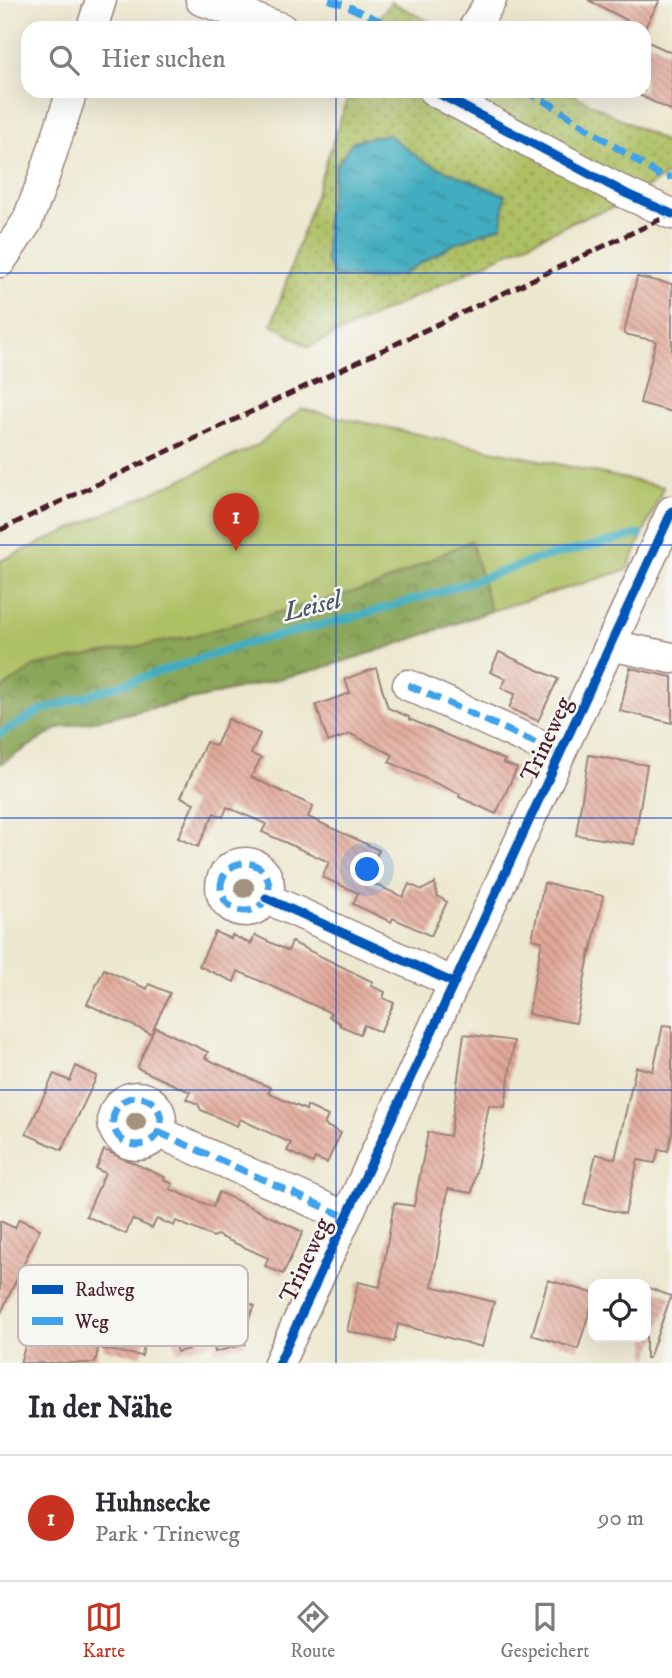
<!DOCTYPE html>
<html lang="de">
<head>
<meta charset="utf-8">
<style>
	body { margin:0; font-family:"IM FELL DW Pica",serif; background:#f7f7f7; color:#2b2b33 }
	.controls { position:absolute; right:21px; bottom:21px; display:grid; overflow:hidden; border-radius:14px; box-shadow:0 7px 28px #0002 }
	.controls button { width:63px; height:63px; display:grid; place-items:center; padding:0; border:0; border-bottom:2px solid #e1e1e2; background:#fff; color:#2b2b33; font:35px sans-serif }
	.you { position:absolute; left:368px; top:870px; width:24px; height:24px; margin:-18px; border:5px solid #fff; border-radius:50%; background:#1a73e8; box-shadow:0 0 0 10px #1a73e833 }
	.badge { display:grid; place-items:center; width:46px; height:46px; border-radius:50%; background:#c8321e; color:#fff; font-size:23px; font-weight:700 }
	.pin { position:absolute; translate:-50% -58px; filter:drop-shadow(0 2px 4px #0008) }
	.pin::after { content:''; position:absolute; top:37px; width:24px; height:21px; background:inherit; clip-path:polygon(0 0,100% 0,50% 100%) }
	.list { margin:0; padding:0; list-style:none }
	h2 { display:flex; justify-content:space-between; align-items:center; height:91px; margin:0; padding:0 28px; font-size:30px }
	h2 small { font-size:23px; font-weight:400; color:#7c7c81 }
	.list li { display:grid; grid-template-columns:46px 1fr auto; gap:21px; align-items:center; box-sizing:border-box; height:126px; padding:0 28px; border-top:2px solid #e1e1e2 }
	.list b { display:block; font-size:26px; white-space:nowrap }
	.list p { margin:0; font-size:23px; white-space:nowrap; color:#7c7c81 }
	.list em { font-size:23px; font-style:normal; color:#7c7c81 }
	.icon { flex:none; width:38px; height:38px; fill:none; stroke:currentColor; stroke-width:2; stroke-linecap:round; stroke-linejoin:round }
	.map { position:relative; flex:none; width:672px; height:1363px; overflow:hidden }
	.search { position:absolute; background:#fff; box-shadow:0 7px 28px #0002; left:21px; right:21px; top:21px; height:77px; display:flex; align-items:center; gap:18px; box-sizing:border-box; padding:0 24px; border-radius:21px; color:#7c7c81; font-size:26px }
	.sheet { height:217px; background:#fff }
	nav { display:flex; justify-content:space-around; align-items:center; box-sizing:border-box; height:98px; border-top:2px solid #e1e1e2; background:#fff; font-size:19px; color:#7c7c81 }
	nav a { display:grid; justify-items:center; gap:4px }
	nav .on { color:#c8321e }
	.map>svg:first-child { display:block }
</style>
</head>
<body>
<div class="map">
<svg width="672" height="1363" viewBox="0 0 672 1363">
	<defs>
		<pattern id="grass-dots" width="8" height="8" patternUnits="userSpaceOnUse" patternTransform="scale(1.75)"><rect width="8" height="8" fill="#adc063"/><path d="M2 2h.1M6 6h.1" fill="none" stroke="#8f9b52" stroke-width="1.8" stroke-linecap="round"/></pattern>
		<pattern id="forest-crowns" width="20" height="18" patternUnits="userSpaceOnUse" patternTransform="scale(1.75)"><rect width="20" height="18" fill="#8aa659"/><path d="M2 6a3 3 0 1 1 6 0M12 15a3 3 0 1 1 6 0" fill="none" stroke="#73874a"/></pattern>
		<pattern id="water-ripples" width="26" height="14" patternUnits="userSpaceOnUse" patternTransform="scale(1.75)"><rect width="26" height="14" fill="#41adc0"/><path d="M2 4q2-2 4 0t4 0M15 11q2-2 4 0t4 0" fill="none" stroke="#388c9c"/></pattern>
		<pattern id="building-back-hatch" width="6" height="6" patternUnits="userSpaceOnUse" patternTransform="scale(1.75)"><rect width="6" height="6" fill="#e2a899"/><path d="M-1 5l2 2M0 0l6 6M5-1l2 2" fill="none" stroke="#b9887d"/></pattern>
	</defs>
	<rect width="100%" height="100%" fill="#f6f6f2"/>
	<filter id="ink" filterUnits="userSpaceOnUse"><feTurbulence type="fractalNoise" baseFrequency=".0143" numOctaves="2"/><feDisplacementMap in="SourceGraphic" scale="14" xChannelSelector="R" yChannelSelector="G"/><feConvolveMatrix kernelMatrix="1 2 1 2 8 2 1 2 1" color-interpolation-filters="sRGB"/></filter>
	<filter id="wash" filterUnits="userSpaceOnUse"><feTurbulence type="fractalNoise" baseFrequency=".00686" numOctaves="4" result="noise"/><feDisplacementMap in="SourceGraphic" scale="28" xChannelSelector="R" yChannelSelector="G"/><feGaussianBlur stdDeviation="1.57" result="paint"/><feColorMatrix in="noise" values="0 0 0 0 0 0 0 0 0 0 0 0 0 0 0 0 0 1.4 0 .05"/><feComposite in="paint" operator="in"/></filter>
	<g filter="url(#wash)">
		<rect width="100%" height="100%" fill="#ece7cd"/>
		<path fill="url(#grass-dots)" stroke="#7c7047" stroke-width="2" d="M 391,2 L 442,28 L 371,28 Z
			M 350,91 L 566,91 L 672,145 L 672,172 L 617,206 L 577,220 L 309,347 L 272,324 Z"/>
		<path fill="url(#forest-crowns)" stroke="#6a6242" stroke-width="2" d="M 471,540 L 491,611 L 389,647 L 319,669 L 205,697 L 59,728 L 0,764 L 0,690 L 35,666 L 187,637 L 379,585 Z"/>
		<path fill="#adc063" stroke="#7c7047" stroke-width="2" d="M 301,409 L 664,487 L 627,570 L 491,611 L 471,540 L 379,585 L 187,637 L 35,666 L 0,690 L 0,561 L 258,445 Z"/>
		<path fill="url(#water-ripples)" stroke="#466676" stroke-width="2" d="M 388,134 L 423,161 L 505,195 L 502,226 L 454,244 L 402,274 L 372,279 L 334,276 L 326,260 L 326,219 L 336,166 L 353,141 Z"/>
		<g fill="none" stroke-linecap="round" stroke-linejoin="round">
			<path stroke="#41adc0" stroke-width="8" d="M 0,734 L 40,711 L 244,644 L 357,616 L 440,592 L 538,559 L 640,534"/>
		</g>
		<g id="blocks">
			<path fill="url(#building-back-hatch)" d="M 588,0 L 660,0 L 644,29 Z
				M 644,40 L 672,53 L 672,111 L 637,94 L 638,91 L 644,91 Z
				M 637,277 L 672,284 L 672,412 L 640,403 L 656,341 L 624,334 Z
				M 499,652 L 558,679 L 538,721 L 509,708 L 515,694 L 501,688 L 506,679 L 490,672 Z
				M 376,668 L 388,708 L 409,717 L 409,719 L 505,760 L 503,763 L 517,768 L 496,814 L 459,797 L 460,794 L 389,762 L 393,755 L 351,734 L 328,742 L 316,705 L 350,693 L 345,679 Z
				M 630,668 L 672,677 L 672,723 L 620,711 Z
				M 228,719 L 260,734 L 251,754 L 261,758 L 251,777 L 313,806 L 308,817 L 379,850 L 365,880 L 403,897 L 409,884 L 422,890 L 435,883 L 437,896 L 447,902 L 431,936 L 393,918 L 391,922 L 353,904 L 358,893 L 322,877 L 329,862 L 262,832 L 266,824 L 227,807 L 223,817 L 214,813 L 198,847 L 178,838 L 194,803 L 181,797 L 206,742 L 216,746 Z
				M 589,755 L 647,765 L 634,844 L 576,835 Z
				M 544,883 L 603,896 L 591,952 L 590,951 L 576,1023 L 528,1014 L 542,941 L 532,939 Z
				M 215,932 L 231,939 L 232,935 L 251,944 L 255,935 L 288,951 L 292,942 L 373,982 L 371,986 L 385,992 L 383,998 L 394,1003 L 380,1032 L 364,1025 L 360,1034 L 339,1025 L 340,1023 L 329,1017 L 331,1013 L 238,971 L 234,982 L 199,966 Z
				M 104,969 L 147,989 L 149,984 L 170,993 L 151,1034 L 87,1004 Z
				M 663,1025 L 672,1026 L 672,1133 L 668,1151 L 659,1149 L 655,1163 L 638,1160 L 625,1214 L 584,1204 L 596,1154 L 615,1159 L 636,1067 L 653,1071 Z
				M 155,1027 L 208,1052 L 205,1058 L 271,1088 L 268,1093 L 306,1110 L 307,1106 L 328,1116 L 324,1125 L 341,1133 L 327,1163 L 315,1158 L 313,1163 L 287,1151 L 291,1143 L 240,1119 L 237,1126 L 201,1110 L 198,1104 L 186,1099 L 190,1092 L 137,1068 Z
				M 464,1034 L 514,1041 L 505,1107 L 489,1105 L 472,1193 L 448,1189 L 432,1286 L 494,1302 L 482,1347 L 398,1324 L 394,1342 L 347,1331 L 358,1282 L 380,1287 L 394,1203 L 414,1206 L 428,1132 L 450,1136 Z
				M 76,1066 L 97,1076 L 62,1150 L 26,1134 L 54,1074 L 70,1081 Z
				M 104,1150 L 165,1177 L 164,1180 L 173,1184 L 170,1189 L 213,1207 L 219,1192 L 303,1232 L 283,1274 L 265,1266 L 268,1258 L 217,1235 L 213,1237 L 176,1221 L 174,1226 L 157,1219 L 152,1228 L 132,1219 L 126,1234 L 86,1216 L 105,1173 L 96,1169 Z
				M 19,1219 L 40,1229 L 0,1315 L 0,1221 L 15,1228 Z
				M 548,1280 L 593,1293 L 593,1300 L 578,1349 L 532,1335 Z
				M 646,1287 L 671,1296 L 649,1358 L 646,1358 Z
				M 234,1296 L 255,1306 L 242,1331 L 245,1344 L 215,1352 L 213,1343 L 177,1352 L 168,1316 L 207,1306 L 206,1303 Z
				M 108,1309 L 149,1315 L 142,1356 L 103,1349 Z
				M 56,1322 L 101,1336 L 95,1363 L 20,1363 L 32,1324 L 53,1330 Z"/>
		</g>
	</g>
	<g filter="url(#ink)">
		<use href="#blocks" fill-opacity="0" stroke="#9b837c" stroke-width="2"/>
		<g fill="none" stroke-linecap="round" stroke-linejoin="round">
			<g stroke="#9b837c" stroke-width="33">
				<path id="minor" d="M 201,0 L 281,28
					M 92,28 L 101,0
					M 474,28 L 491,0
					M 434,91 L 627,194 L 672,214
					M 0,262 L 27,222 L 43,180 L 72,91
					M 610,645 L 672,658
					M 408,685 L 560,754
					M221 887a24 24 0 1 1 48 0a24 24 0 1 1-48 0Z
					M 266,898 L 454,983
					M113 1121a24 24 0 1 1 48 0a24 24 0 1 1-48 0Z
					M 158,1132 L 346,1217
					M 279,1363 L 672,511"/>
			</g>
			<use href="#minor" stroke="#fff" stroke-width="30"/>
			<path stroke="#4a1f2b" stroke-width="5" stroke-dasharray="10 5" stroke-linecap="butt" d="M 0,530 L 672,214"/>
			<path stroke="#40a2eb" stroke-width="7" stroke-dasharray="14 7" stroke-linecap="butt" d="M 329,0 L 343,4 L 395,28
				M 524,91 L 552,105 L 663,178 L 672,176
				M 408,685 L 560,754
				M221 887a24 24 0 1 1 48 0a24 24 0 1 1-48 0Z
				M113 1121a24 24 0 1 1 48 0a24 24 0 1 1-48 0Z
				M 158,1132 L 346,1217"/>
			<g stroke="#f6f6f2" stroke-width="13">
				<path id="cycleway" d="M 434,91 L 627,194 L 672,214
					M 266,898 L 454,983
					M 279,1363 L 672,511"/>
			</g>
			<use href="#cycleway" stroke="#0057b8" stroke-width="9"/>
		</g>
		<g fill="#a3937d">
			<circle cx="244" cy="888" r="10"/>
			<circle cx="136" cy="1122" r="10"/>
		</g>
	</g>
	<path fill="none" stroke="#1d4ed8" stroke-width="2" stroke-opacity="0.55" d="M 336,0 L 336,28M 336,91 L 336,1363M 0,273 L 672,273M 0,545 L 672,545M 0,818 L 672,818M 0,1090 L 672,1090"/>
	<g text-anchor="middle" stroke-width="5" stroke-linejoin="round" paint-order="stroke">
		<g font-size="24" fill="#4a1f2b" stroke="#f6f6f2">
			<text transform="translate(546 739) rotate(-65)" y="8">Trineweg</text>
			<text transform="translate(305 1260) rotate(-65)" y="8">Trineweg</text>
		</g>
		<g font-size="26" font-style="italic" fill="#465867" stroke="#f6f6f2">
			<text transform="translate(312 605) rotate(-14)" y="9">Leisel</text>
		</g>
	</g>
	<rect x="18" y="1265" width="230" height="81" rx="10" fill="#f6f6f2" stroke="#c2b6b6" stroke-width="2"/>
	<rect x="32" y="1285" width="31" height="9" fill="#0057b8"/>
	<rect x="32" y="1317" width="31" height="8" fill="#40a2eb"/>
	<g font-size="19" fill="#4a1f2b">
		<text x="75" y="1296">Radweg</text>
		<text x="75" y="1328">Weg</text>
	</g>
</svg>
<div class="controls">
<button><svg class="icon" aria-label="locate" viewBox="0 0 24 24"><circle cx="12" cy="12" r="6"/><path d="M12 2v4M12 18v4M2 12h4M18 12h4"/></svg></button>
</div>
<div class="you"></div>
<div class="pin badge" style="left:236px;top:551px">1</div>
<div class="search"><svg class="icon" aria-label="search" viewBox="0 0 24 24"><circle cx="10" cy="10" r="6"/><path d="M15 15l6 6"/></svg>Hier suchen</div>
</div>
<section class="sheet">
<h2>In der Nähe<small></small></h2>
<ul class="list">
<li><span class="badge">1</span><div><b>Huhnsecke</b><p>Park · Trineweg</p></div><em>90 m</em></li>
</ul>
</section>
<nav>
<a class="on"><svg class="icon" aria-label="map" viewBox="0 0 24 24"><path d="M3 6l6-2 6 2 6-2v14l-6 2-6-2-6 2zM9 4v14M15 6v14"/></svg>Karte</a>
<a><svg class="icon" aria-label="directions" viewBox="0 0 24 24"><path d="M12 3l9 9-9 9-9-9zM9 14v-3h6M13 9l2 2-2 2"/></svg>Route</a>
<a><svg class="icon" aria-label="saved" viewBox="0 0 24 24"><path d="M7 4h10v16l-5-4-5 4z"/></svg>Gespeichert</a>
</nav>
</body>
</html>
